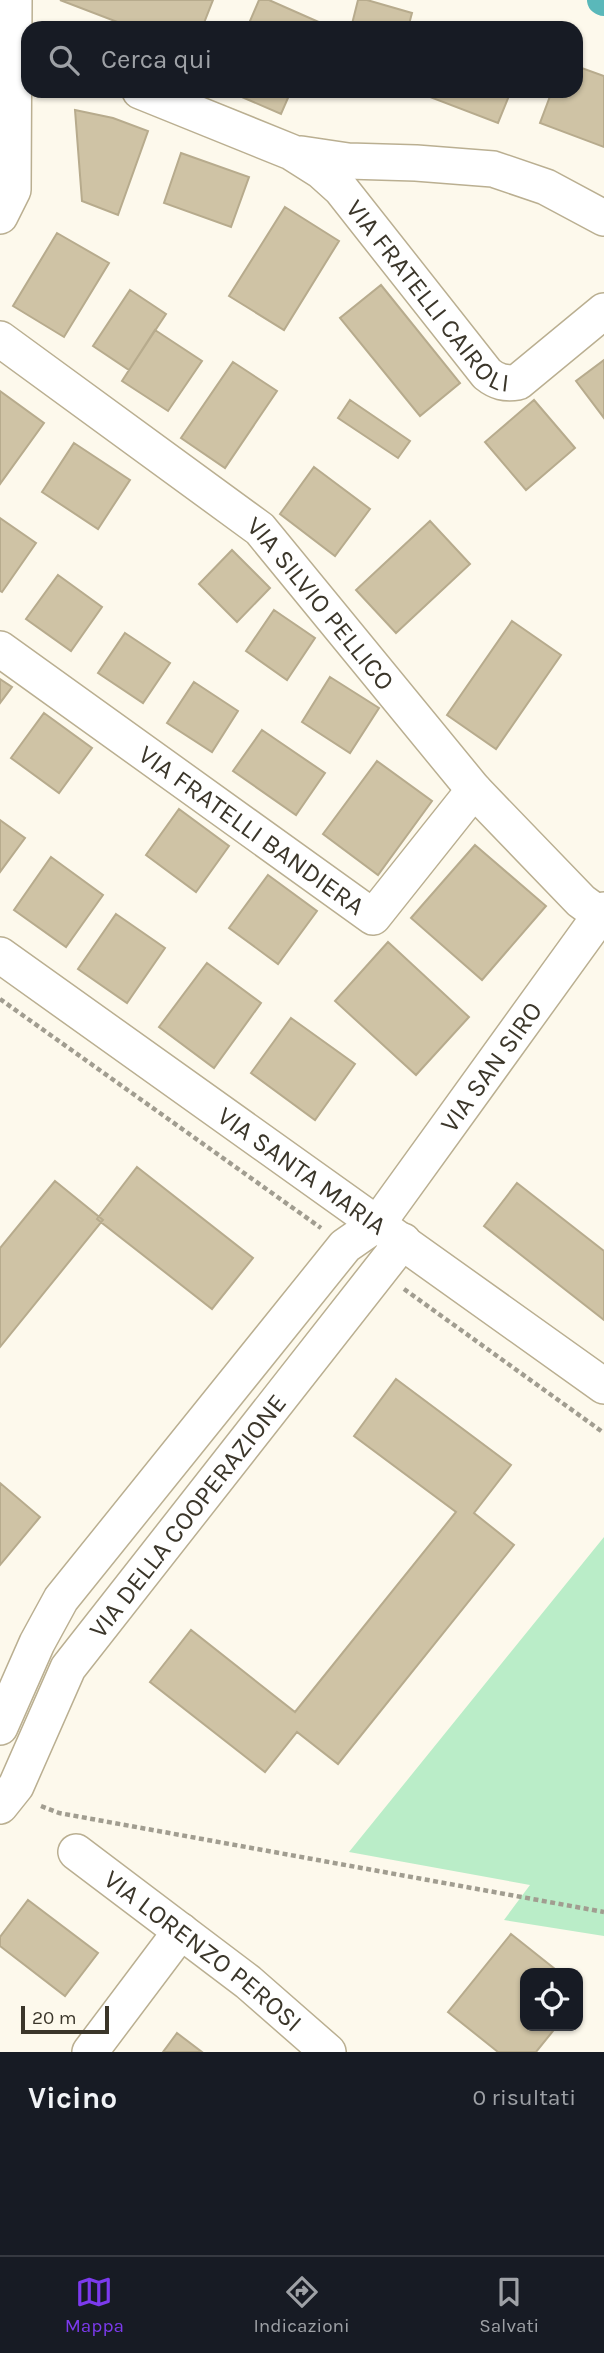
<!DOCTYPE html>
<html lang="it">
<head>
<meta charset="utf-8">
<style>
	body { margin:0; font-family:Karla,sans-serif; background:#242831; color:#f1f3f6 }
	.controls { position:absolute; right:21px; bottom:21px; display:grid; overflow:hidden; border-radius:14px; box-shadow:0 2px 5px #0004 }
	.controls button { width:63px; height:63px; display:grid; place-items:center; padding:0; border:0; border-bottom:2px solid #363941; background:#171b24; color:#f1f3f6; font:35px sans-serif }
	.scale { position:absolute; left:21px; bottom:18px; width:88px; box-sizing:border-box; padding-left:7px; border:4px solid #3b362a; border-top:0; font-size:19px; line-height:24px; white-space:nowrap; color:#3b362a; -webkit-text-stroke:5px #fdf9ec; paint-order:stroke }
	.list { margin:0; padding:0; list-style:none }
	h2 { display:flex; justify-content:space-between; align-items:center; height:91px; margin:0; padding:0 28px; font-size:30px }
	h2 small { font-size:23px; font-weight:400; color:#9ea1a6 }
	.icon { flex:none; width:38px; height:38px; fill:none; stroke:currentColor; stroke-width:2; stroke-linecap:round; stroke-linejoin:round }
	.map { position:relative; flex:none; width:604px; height:2052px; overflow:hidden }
	.search { position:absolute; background:#171b24; box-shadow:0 2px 5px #0004; left:21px; right:21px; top:21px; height:77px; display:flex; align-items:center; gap:18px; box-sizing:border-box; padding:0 24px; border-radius:21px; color:#9ea1a6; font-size:26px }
	.sheet { height:203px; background:#171b24 }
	nav { display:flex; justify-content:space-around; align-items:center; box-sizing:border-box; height:98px; border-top:2px solid #363941; background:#171b24; font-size:19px; color:#9ea1a6 }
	nav a { display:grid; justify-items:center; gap:4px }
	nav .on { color:#7c3aed }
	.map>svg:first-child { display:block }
</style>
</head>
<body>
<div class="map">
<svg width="604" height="2052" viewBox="0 0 604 2052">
	<rect width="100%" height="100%" fill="#fdf9ec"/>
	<path fill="#baedc8" d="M 604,1537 L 604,1936 L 504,1920 L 530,1885 L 349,1852 Z"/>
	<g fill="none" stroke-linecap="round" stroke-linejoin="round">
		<path stroke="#5ab8ba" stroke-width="30" d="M 602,0 L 604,1"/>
	</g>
	<path fill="#cfc3a5" stroke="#b7ab8d" stroke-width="2" d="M 60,0 L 213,0 L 202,28 L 133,28 Z
		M 259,0 L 269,0 L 321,23 L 318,28 L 247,28 Z
		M 358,0 L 367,0 L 412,13 L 408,28 L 351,28 Z
		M 576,66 L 604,76 L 604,147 L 540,123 L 552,91 L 576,91 Z
		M 228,91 L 291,91 L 281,114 Z
		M 423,91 L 511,91 L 498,123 L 422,94 Z
		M 75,110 L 113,118 L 148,131 L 118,215 L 82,201 Z
		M 181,153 L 249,177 L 231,227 L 164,203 Z
		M 285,207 L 339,241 L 284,330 L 229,296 Z
		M 57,233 L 109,263 L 64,337 L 13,306 Z
		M 381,285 L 460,383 L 420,416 L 340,318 Z
		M 130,290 L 166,314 L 129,370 L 93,346 Z
		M 155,330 L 202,361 L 168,411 L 122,381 Z
		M 604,360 L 604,418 L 576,381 Z
		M 233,362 L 277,391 L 225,468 L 181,438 Z
		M 0,391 L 44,423 L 0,484 Z
		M 350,400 L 410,441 L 398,458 L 338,418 Z
		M 534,400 L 575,448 L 526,490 L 485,442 Z
		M 74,443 L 130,480 L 98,529 L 42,492 Z
		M 314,467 L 370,509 L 335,556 L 280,514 Z
		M 0,518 L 36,543 L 2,592 L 0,591 Z
		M 430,521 L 470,564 L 396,633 L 356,590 Z
		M 232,550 L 270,588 L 237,622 L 199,584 Z
		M 58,575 L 102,607 L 71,651 L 26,619 Z
		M 274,610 L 315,638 L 287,680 L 246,651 Z
		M 512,621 L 561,655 L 496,749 L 447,715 Z
		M 125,633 L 170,663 L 143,703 L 98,673 Z
		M 330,677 L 379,708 L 350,753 L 302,722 Z
		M 0,679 L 12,687 L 0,703 Z
		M 194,682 L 238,711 L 212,752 L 167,723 Z
		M 44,713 L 92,748 L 59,793 L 11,758 Z
		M 262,730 L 325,773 L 296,815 L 233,771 Z
		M 377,761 L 432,801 L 378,875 L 323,834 Z
		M 179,809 L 229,846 L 196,892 L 146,855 Z
		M 0,820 L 25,838 L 0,872 Z
		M 475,845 L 546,906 L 482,980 L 411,918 Z
		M 51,857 L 103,895 L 66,947 L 14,910 Z
		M 268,875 L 317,911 L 278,964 L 229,928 Z
		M 116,914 L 165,948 L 127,1003 L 78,969 Z
		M 388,942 L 469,1017 L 416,1075 L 335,1001 Z
		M 207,963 L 261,1003 L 214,1068 L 159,1027 Z
		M 291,1018 L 355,1064 L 315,1120 L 251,1073 Z
		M 137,1167 L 253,1258 L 212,1309 L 97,1219 Z
		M 55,1181 L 103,1220 L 0,1347 L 0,1248 Z
		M 517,1183 L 604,1251 L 604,1320 L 484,1226 Z
		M 396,1379 L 511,1465 L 474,1513 L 514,1545 L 338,1764 L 297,1732 L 265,1772 L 150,1682 L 191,1630 L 295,1712 L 456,1512 L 354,1436 Z
		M 0,1483 L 40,1517 L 0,1565 Z
		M 28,1900 L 98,1953 L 65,1996 L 0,1946 L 0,1937 Z
		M 511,1934 L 560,1973 L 525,1973 L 525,2026 L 557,2026 L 536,2052 L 498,2052 L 448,2012 Z
		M 177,2033 L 202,2052 L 163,2052 Z"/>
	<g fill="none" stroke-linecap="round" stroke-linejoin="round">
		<g stroke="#baaf91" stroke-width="38">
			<g id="minor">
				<path id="s1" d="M 140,91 L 291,152 L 321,171 L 341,189 L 487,374 C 497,382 505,384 518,382 L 604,311"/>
				<path d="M 301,154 L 348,161 L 416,163 L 493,169 L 546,187 L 604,218"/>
				<path d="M 0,216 L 13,190 L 14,0"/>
				<path id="s2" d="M 0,339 L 260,529 L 474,790 L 581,901 L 600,915"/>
				<path id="s3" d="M 0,649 L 373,917 L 474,790"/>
				<path id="s4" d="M 0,955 L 604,1386"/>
				<path id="s5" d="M 0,1727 L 37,1643 L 61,1599 L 345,1246 L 378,1223 L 604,910"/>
				<path id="s6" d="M 0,1806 L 16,1786 L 68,1668 L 403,1241"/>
				<path id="s7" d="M 76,1852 L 248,1982 L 328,2052"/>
				<path d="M 90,2052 L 181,1931"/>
			</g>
		</g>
		<path stroke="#a19d90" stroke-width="4.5" stroke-dasharray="5 3.5" stroke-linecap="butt" d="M 0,999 L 321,1228
			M 404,1289 L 604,1433
			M 41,1806 L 59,1813 L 604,1912"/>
		<use href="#minor" stroke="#fff" stroke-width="35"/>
	</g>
	<g text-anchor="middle" stroke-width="7" stroke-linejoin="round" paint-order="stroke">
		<g font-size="26" fill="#3b362a" stroke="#fdf9ec">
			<text dy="9" stroke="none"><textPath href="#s1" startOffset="364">VIA FRATELLI CAIROLI</textPath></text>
			<text dy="9" stroke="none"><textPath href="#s2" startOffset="418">VIA SILVIO PELLICO</textPath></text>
			<text dy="9" stroke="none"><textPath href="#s3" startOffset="310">VIA FRATELLI BANDIERA</textPath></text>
			<text dy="9" stroke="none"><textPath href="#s5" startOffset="828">VIA SAN SIRO</textPath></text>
			<text dy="9" stroke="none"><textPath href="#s4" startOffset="371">VIA SANTA MARIA</textPath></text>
			<text dy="9" stroke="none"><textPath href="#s6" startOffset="348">VIA DELLA COOPERAZIONE</textPath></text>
			<text dy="9" stroke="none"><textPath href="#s7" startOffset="161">VIA LORENZO PEROSI</textPath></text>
		</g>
	</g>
</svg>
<div class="controls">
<button><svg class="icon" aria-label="locate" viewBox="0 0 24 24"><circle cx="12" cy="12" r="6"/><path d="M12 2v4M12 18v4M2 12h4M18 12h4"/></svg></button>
</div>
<div class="scale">20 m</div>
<div class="search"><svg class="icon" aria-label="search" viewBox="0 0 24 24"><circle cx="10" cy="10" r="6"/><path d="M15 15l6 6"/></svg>Cerca qui</div>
</div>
<section class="sheet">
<h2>Vicino<small>0 risultati</small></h2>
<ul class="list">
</ul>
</section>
<nav>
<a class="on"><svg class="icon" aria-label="map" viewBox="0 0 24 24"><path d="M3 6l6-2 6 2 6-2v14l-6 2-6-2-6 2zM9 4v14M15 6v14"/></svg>Mappa</a>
<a><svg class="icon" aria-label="directions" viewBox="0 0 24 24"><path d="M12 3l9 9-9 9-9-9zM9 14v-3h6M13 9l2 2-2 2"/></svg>Indicazioni</a>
<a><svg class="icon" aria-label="saved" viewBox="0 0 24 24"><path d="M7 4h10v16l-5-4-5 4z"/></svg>Salvati</a>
</nav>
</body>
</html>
